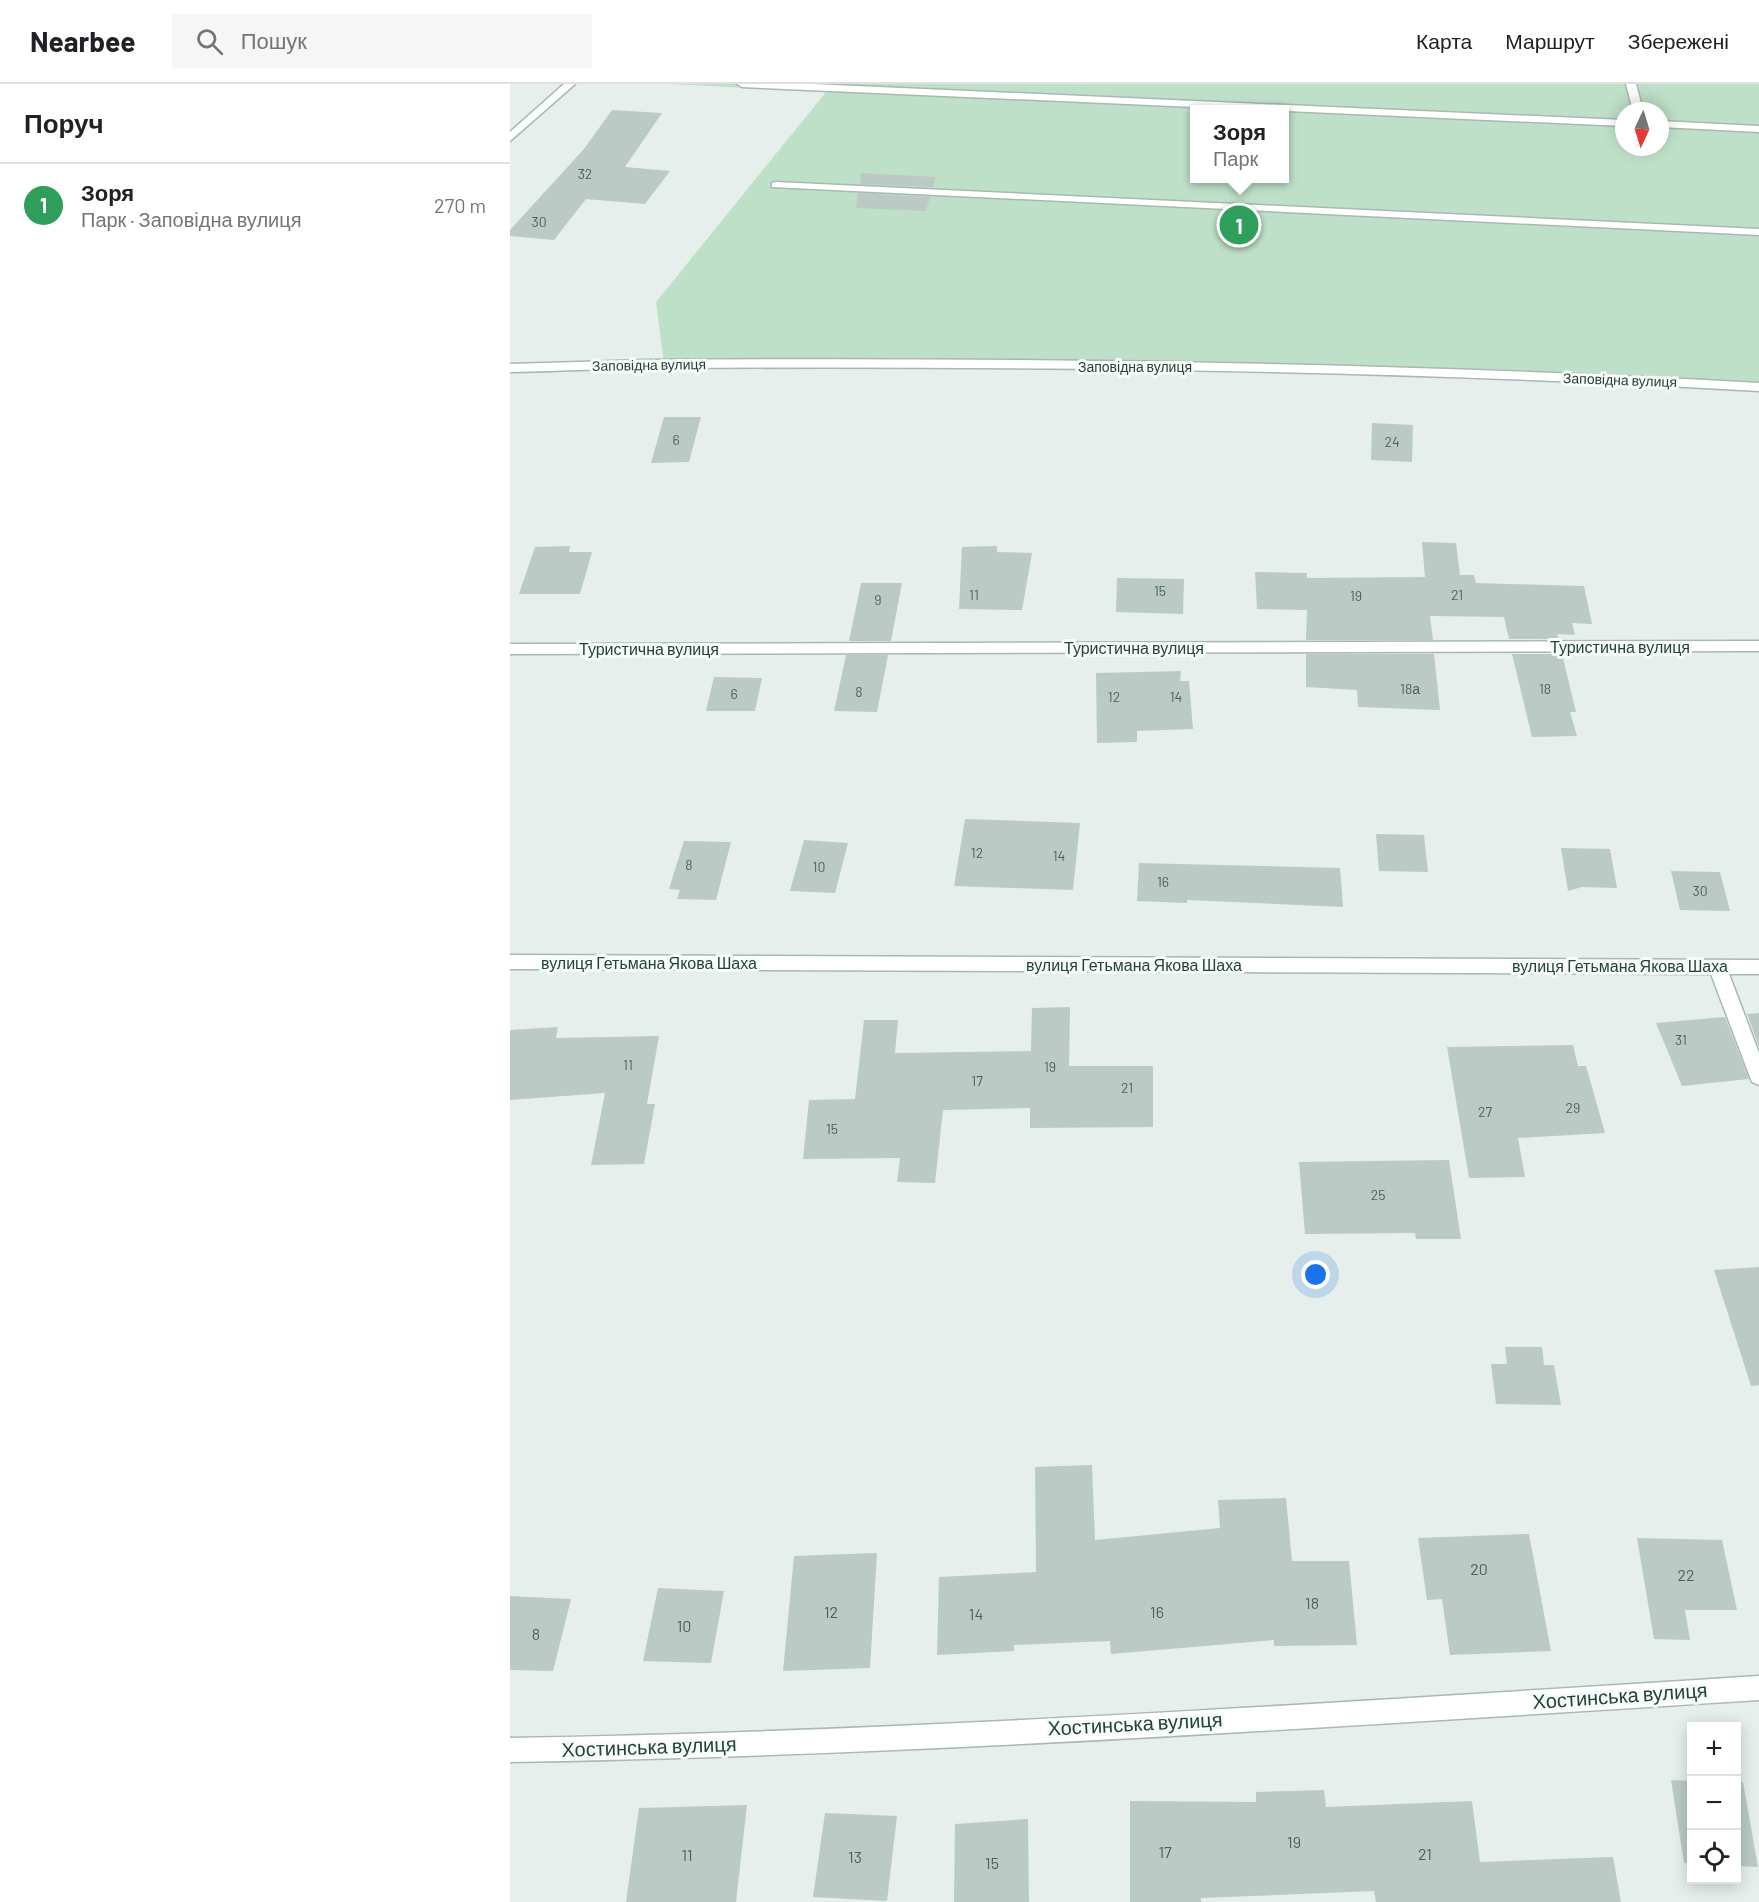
<!DOCTYPE html>
<html lang="uk">
<head>
<meta charset="utf-8">
<style>
	body { margin:0; font-family:Barlow,sans-serif; background:#f6f6f6; color:#202124 }
	.controls { position:absolute; right:18px; bottom:18px; display:grid; overflow:hidden; border-radius:0px; box-shadow:0 3px 15px #0003 }
	.controls button { width:54px; height:54px; display:grid; place-items:center; padding:0; border:0; border-bottom:2px solid #e0e0e0; background:#fff; color:#202124; font:30px sans-serif }
	.compass { position:absolute; left:1105px; top:18px; width:54px; height:54px; border-radius:50%; background:#fff; box-shadow:0 3px 15px #0003; rotate:184deg }
	.you { position:absolute; left:806px; top:1191px; width:21px; height:21px; margin:-15px; border:4px solid #fff; border-radius:50%; background:#1a73e8; box-shadow:0 0 0 9px #1a73e833 }
	.badge { display:grid; place-items:center; width:39px; height:39px; border-radius:50%; background:#7f4e3f; color:#fff; font-size:20px; font-weight:700 }
	.pin { position:absolute; translate:-50% -50%; border:3px solid #fff; box-shadow:0 2px 6px #0006 }
	.popup { position:absolute; left:680px; top:21px; width:99px; height:78px; box-sizing:border-box; display:grid; place-content:center; border-radius:0px; background:#fff; filter:drop-shadow(0 2px 4px #0005); font-size:20px; white-space:nowrap; color:#757577 }
	.popup b { font-size:22px; color:#202124 }
	.popup::after { content:''; position:absolute; left:50%; top:100%; margin-left:-12px; border:12px solid transparent; border-top-color:#fff }
	.list { margin:0; padding:0; list-style:none }
	h2 { display:flex; justify-content:space-between; align-items:center; height:78px; margin:0; padding:0 24px; font-size:26px }
	h2 small { font-size:20px; font-weight:400; color:#757577 }
	.list li { display:grid; grid-template-columns:39px 1fr auto; gap:18px; align-items:center; box-sizing:border-box; height:84px; padding:0 24px; border-top:2px solid #e0e0e0 }
	.list b { display:block; font-size:22px; white-space:nowrap }
	.list p { margin:0; font-size:20px; white-space:nowrap; color:#757577 }
	.list em { font-size:20px; font-style:normal; color:#757577 }
	.icon { flex:none; width:33px; height:33px; fill:none; stroke:currentColor; stroke-width:2; stroke-linecap:round; stroke-linejoin:round }
	.map { position:relative; flex:none; width:1249px; height:1818px; overflow:hidden }
	header { display:flex; align-items:center; gap:36px; box-sizing:border-box; height:84px; padding:0 30px; background:#fff; border-bottom:2px solid #e0e0e0 }
	header strong { font-size:28px }
	nav { display:flex; gap:33px; margin-inline-start:auto; font-size:21px }
	.search { width:420px; height:54px; background:#f6f6f6; display:flex; align-items:center; gap:15px; box-sizing:border-box; padding:0 21px; border-radius:0px; color:#757577; font-size:22px }
	main { display:flex }
	aside { flex:1; background:#fff }
	.map>svg:first-child { display:block }
</style>
</head>
<body>
<header>
<strong>Nearbee</strong>
<div class="search"><svg class="icon" aria-label="search" viewBox="0 0 24 24"><circle cx="10" cy="10" r="6"/><path d="M15 15l6 6"/></svg>Пошук</div>
<nav><a>Карта</a><a>Маршрут</a><a>Збережені</a></nav>
</header>
<main>
<aside>
<h2>Поруч<small></small></h2>
<ul class="list">
<li><span class="badge" style="background:#2e9e5b">1</span><div><b>Зоря</b><p>Парк · Заповідна вулиця</p></div><em>270 m</em></li>
</ul>
</aside>
<div class="map">
<svg width="1249" height="1818" viewBox="0 0 1249 1818">
	<rect width="100%" height="100%" fill="#e6efeb"/>
	<path fill="#bfe0c8" fill-rule="evenodd" d="M 161,0 L 1249,0 L 1249,303 L 763,284 L 154,280 L 146,218 L 316,8 ZM 684,26 L 774,26 L 774,94 L 684,94 ZM 1114,27 L 1150,27 L 1150,63 L 1114,63 Z"/>
	<path fill="#bbcac4" d="M 102,26 L 152,29 L 115,83 L 160,87 L 135,120 L 76,115 L 44,156 L 0,152 L 0,146 L 74,65 Z
		M 351,89 L 426,93 L 423,103 L 350,100 Z
		M 348,109 L 420,113 L 416,127 L 346,124 Z
		M 154,333 L 191,333 L 179,378 L 141,379 Z
		M 862,339 L 903,341 L 902,378 L 861,376 Z
		M 912,458 L 946,459 L 950,491 L 964,491 L 966,499 L 1074,502 L 1082,540 L 1062,539 L 1065,551 L 1047,550 L 1049,555 L 999,555 L 994,533 L 920,532 L 923,556 L 796,556 L 797,526 L 747,525 L 745,488 L 797,489 L 797,494 L 915,493 Z
		M 60,462 L 59,468 L 82,468 L 70,510 L 9,510 L 25,463 Z
		M 487,462 L 487,468 L 522,469 L 512,526 L 449,525 L 452,463 Z
		M 607,494 L 674,495 L 673,530 L 606,528 Z
		M 351,499 L 392,499 L 381,557 L 339,557 Z
		M 796,570 L 924,570 L 930,626 L 848,623 L 847,606 L 796,603 Z
		M 1002,570 L 1052,570 L 1066,628 L 1060,628 L 1067,652 L 1022,653 Z
		M 336,571 L 378,571 L 367,628 L 324,627 Z
		M 671,587 L 670,597 L 679,597 L 683,645 L 627,647 L 627,658 L 587,659 L 586,589 Z
		M 204,593 L 252,594 L 245,627 L 196,627 Z
		M 455,735 L 570,739 L 563,806 L 444,802 Z
		M 866,750 L 914,751 L 918,788 L 869,787 Z
		M 294,756 L 338,759 L 325,809 L 280,807 Z
		M 174,757 L 221,758 L 206,816 L 167,815 L 170,806 L 159,805 Z
		M 1051,764 L 1100,765 L 1107,804 L 1072,803 L 1058,807 Z
		M 629,779 L 830,784 L 833,823 L 677,816 L 677,819 L 627,817 Z
		M 1161,787 L 1210,788 L 1220,827 L 1170,826 Z
		M 560,923 L 559,982 L 643,982 L 643,1043 L 520,1044 L 520,1024 L 433,1026 L 425,1099 L 387,1098 L 390,1074 L 293,1075 L 299,1016 L 345,1015 L 354,936 L 388,936 L 385,969 L 521,967 L 522,924 Z
		M 1249,929 L 1249,963 L 1237,930 Z
		M 1215,933 L 1239,995 L 1172,1002 L 1146,939 Z
		M 48,943 L 46,954 L 149,952 L 137,1020 L 145,1020 L 134,1080 L 81,1081 L 95,1009 L 0,1016 L 0,946 Z
		M 1063,961 L 1068,982 L 1076,982 L 1095,1049 L 1008,1054 L 1015,1093 L 959,1094 L 937,963 Z
		M 939,1076 L 951,1155 L 906,1155 L 905,1149 L 795,1150 L 789,1078 Z
		M 1249,1183 L 1249,1301 L 1241,1302 L 1204,1186 Z
		M 995,1263 L 1032,1263 L 1034,1281 L 1044,1281 L 1051,1321 L 986,1320 L 981,1280 L 997,1280 Z
		M 582,1381 L 585,1456 L 710,1444 L 708,1416 L 776,1414 L 782,1477 L 839,1477 L 847,1561 L 764,1562 L 764,1556 L 601,1570 L 600,1557 L 504,1561 L 504,1567 L 427,1571 L 429,1493 L 526,1488 L 525,1383 Z
		M 1019,1450 L 1041,1567 L 940,1571 L 932,1515 L 917,1516 L 908,1454 Z
		M 1127,1454 L 1212,1456 L 1227,1526 L 1175,1526 L 1180,1556 L 1144,1555 Z
		M 367,1469 L 360,1584 L 273,1587 L 284,1472 Z
		M 148,1504 L 214,1507 L 201,1579 L 133,1577 Z
		M 0,1512 L 61,1515 L 43,1587 L 0,1586 Z
		M 1161,1696 L 1182,1697 L 1182,1780 L 1174,1779 Z
		M 1227,1698 L 1233,1698 L 1248,1783 L 1227,1782 Z
		M 814,1706 L 816,1723 L 962,1717 L 970,1778 L 1103,1773 L 1111,1818 L 866,1818 L 864,1807 L 691,1814 L 691,1818 L 620,1818 L 620,1717 L 746,1718 L 746,1708 Z
		M 237,1721 L 226,1818 L 116,1818 L 129,1724 Z
		M 315,1729 L 387,1732 L 377,1817 L 303,1813 Z
		M 518,1735 L 519,1818 L 444,1818 L 445,1740 Z"/>
	<g fill="none" stroke-linecap="round" stroke-linejoin="round">
		<g stroke="#a8b8b2" stroke-width="3">
			<path id="lane" d="M 227,0 L 302,0 L 1114,36 L 1114,42 L 232,3 Z
				M 1116,0 L 1126,0 L 1133,27 L 1123,27 Z
				M 1150,37 L 1249,42 L 1249,48 L 1150,43 Z
				M 266,98 L 1249,145 L 1249,151 L 262,103 L 262,99 Z"/>
		</g>
		<g stroke="#a8b8b2" stroke-width="3">
			<path id="street" d="M 54,0 L 65,0 L 0,57 L 0,48 Z
				M 137,276 C 508,273 879,278 1249,299 L 1249,307 C 885,286 521,282 157,284 C 105,284 52,287 0,288 L 0,280 Z
				M 1249,557 L 1249,567 L 0,570 L 0,560 Z
				M 0,871 L 1249,876 L 1249,890 L 1219,890 L 1249,969 L 1249,1001 L 1242,998 L 1240,993 L 1201,890 L 0,885 Z
				M 1249,1592 L 1249,1616 C 833,1642 416,1671 0,1678 L 0,1654 C 417,1647 833,1618 1249,1592 Z"/>
		</g>
		<use href="#lane" fill="#fff" fill-rule="evenodd"/>
		<use href="#street" fill="#fff" fill-rule="evenodd"/>
	</g>
	<g text-anchor="middle" stroke-width="6" stroke-linejoin="round" paint-order="stroke">
		<g font-size="14" fill="#4a645c">
			<text x="75" y="95">32</text>
			<text x="29" y="143">30</text>
			<text x="166" y="361">6</text>
			<text x="882" y="363">24</text>
			<text x="650" y="512">15</text>
			<text x="464" y="516">11</text>
			<text x="947" y="516">21</text>
			<text x="846" y="517">19</text>
			<text x="368" y="521">9</text>
			<text x="900" y="610">18а</text>
			<text x="1035" y="610">18</text>
			<text x="349" y="613">8</text>
			<text x="224" y="615">6</text>
			<text x="604" y="618">12</text>
			<text x="666" y="618">14</text>
			<text x="467" y="774">12</text>
			<text x="549" y="777">14</text>
			<text x="179" y="786">8</text>
			<text x="309" y="788">10</text>
			<text x="653" y="803">16</text>
			<text x="1190" y="812">30</text>
			<text x="1171" y="961">31</text>
			<text x="118" y="986">11</text>
			<text x="540" y="988">19</text>
			<text x="467" y="1002">17</text>
			<text x="617" y="1009">21</text>
			<text x="1063" y="1029">29</text>
			<text x="975" y="1033">27</text>
			<text x="322" y="1050">15</text>
			<text x="868" y="1116">25</text>
		</g>
		<g font-size="14" fill="#24423a" stroke="#f7fbf9">
			<text transform="translate(139 281) rotate(-1)" y="5">Заповідна вулиця</text>
			<text x="625" y="288">Заповідна вулиця</text>
			<text transform="translate(1110 296) rotate(2)" y="5">Заповідна вулиця</text>
		</g>
		<g font-size="16" fill="#24423a" stroke="#f7fbf9">
			<text x="1110" y="569">Туристична вулиця</text>
			<text x="624" y="570">Туристична вулиця</text>
			<text x="139" y="571">Туристична вулиця</text>
			<text x="139" y="885">вулиця Гетьмана Якова Шаха</text>
			<text x="624" y="887">вулиця Гетьмана Якова Шаха</text>
			<text x="1110" y="888">вулиця Гетьмана Якова Шаха</text>
		</g>
		<g font-size="16" fill="#4a645c">
			<text x="969" y="1491">20</text>
			<text x="1176" y="1497">22</text>
			<text x="802" y="1525">18</text>
			<text x="321" y="1534">12</text>
			<text x="647" y="1534">16</text>
			<text x="466" y="1536">14</text>
			<text x="174" y="1548">10</text>
			<text x="26" y="1556">8</text>
			<text x="784" y="1764">19</text>
			<text x="655" y="1774">17</text>
			<text x="915" y="1776">21</text>
			<text x="177" y="1777">11</text>
			<text x="345" y="1779">13</text>
			<text x="482" y="1785">15</text>
		</g>
		<g font-size="20" fill="#24423a" stroke="#f7fbf9">
			<text transform="translate(1110 1612) rotate(-4)" y="7">Хостинська вулиця</text>
			<text transform="translate(625 1640) rotate(-3)" y="7">Хостинська вулиця</text>
			<text transform="translate(139 1663) rotate(-2)" y="7">Хостинська вулиця</text>
		</g>
	</g>
</svg>
<div class="controls">
<button>+</button>
<button>−</button>
<button><svg class="icon" aria-label="locate" viewBox="0 0 24 24"><circle cx="12" cy="12" r="6"/><path d="M12 2v4M12 18v4M2 12h4M18 12h4"/></svg></button>
</div>
<svg class="compass" viewBox="-18 -18 36 36"><path d="M0-13l5 13h-10z" fill="#e53935"/><path d="M0 13l5-13h-10z" fill="#757577"/></svg>
<div class="you"></div>
<div class="pin badge" style="left:729px;top:141px;background:#2e9e5b">1</div>
<div class="popup"><b>Зоря</b>Парк</div>
</div>
</main>
</body>
</html>
